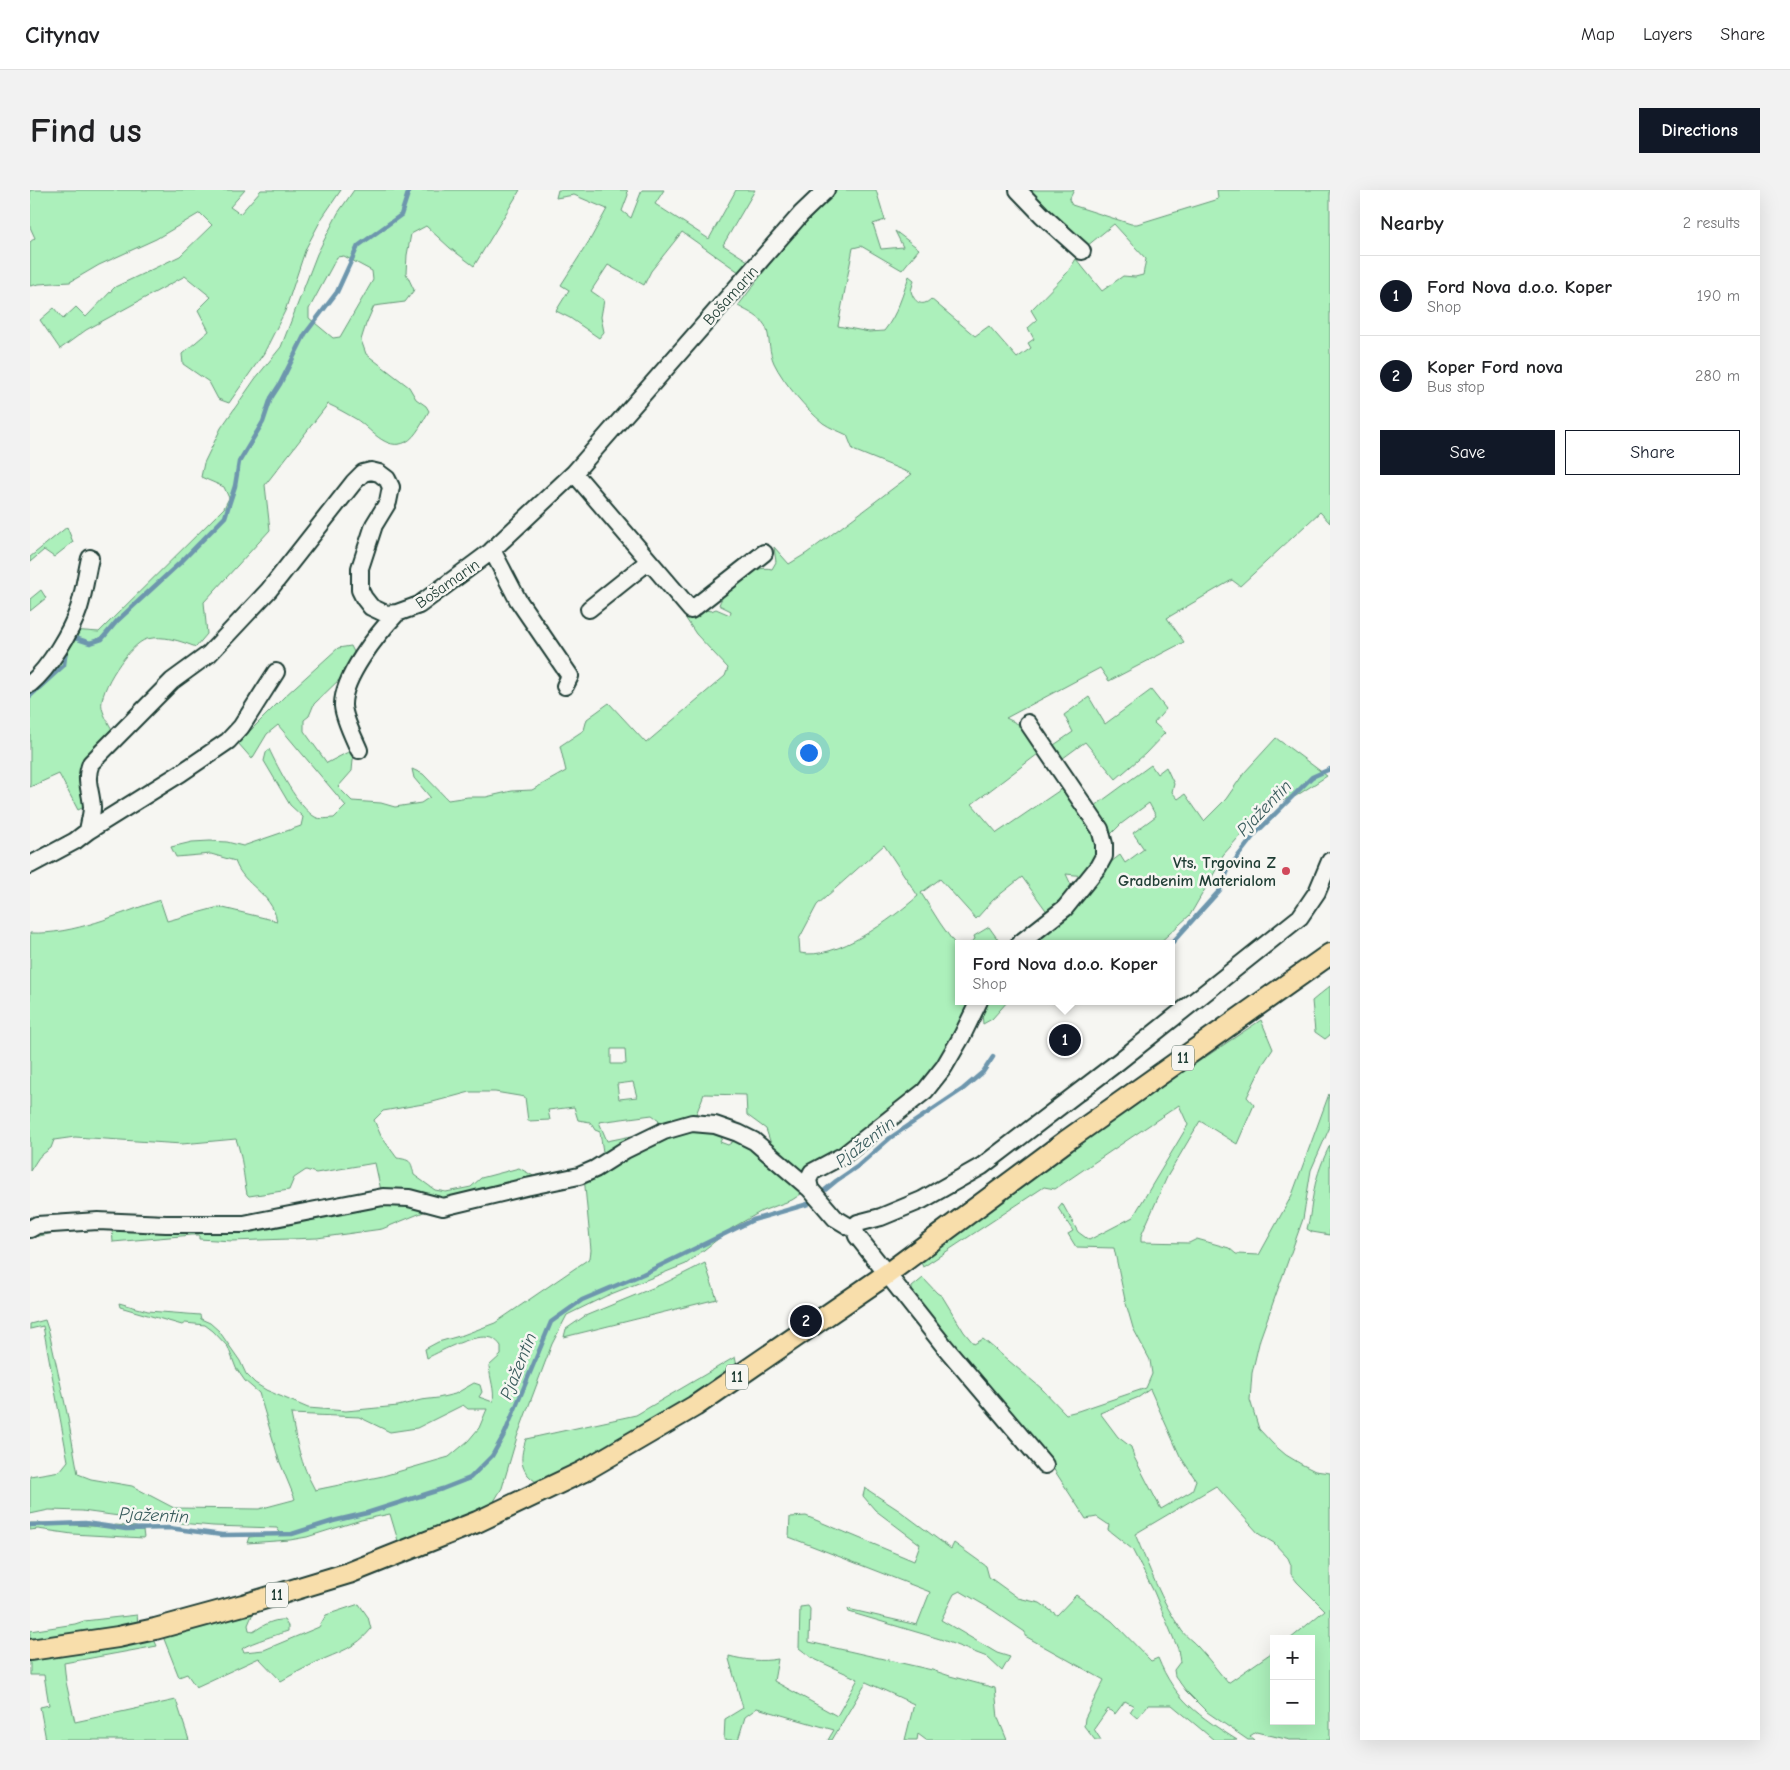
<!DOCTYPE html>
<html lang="en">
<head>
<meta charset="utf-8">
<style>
	body { margin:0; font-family:"Comic Neue",sans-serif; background:#f2f2f2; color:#202124 }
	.controls { position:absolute; right:15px; bottom:15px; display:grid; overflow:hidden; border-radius:0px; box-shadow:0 5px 20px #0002 }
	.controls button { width:45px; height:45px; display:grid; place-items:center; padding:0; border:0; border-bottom:1px solid #e0e0e0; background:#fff; color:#202124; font:25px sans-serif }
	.you { position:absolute; left:778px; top:562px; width:18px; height:18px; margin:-12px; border:4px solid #fff; border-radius:50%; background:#1a73e8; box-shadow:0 0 0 8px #1a73e833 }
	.badge { display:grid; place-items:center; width:32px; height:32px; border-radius:50%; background:#111827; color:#fff; font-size:16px; font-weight:700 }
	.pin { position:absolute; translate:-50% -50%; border:2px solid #fff; box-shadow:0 1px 5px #0006 }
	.popup { position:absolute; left:925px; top:750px; width:220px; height:65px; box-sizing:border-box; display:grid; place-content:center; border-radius:0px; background:#fff; filter:drop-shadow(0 1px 4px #0005); font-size:16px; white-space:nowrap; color:#757577 }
	.popup b { font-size:19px; color:#202124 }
	.popup::after { content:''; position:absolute; left:50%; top:100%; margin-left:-10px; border:10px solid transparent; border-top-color:#fff }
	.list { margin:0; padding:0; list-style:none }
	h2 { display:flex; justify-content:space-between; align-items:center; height:65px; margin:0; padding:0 20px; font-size:21px }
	h2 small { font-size:16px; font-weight:400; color:#757577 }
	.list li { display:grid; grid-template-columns:32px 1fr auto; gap:15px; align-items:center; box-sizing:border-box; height:80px; padding:0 20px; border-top:1px solid #e0e0e0 }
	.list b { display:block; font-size:19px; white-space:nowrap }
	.list p { margin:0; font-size:16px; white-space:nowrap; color:#757577 }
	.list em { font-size:16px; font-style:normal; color:#757577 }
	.actions { display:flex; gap:10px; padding:15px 20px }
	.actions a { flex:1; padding:11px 0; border:1px solid #111827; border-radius:0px; text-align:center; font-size:18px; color:#111827 }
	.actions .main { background:#111827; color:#fff }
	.map { position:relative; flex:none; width:1300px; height:1550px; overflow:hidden; border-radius:0px }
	header { display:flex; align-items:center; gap:30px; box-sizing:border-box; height:70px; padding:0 25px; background:#fff; border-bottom:1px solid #e0e0e0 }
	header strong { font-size:24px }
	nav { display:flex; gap:28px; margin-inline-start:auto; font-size:18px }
	.intro { display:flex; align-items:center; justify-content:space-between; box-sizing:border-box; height:120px; padding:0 30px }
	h1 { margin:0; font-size:35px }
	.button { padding:12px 22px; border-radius:0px; background:#111827; color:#fff; font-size:18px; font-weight:700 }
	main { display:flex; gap:30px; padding:0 30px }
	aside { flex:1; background:#fff; border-radius:0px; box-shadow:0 5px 20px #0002 }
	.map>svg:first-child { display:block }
</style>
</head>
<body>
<header>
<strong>Citynav</strong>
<nav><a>Map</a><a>Layers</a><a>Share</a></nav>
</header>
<div class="intro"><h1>Find us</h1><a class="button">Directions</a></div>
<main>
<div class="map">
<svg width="1300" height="1550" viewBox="0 0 1300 1550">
	<rect width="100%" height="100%" fill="#f6f6f2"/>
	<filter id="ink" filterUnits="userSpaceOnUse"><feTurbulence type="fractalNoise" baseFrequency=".02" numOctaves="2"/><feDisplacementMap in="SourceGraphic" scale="10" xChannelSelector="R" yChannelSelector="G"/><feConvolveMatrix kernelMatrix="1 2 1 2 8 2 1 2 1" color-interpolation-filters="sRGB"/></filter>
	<g filter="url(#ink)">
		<path fill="#acf0bb" stroke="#669678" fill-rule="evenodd" d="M 0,0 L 215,0 L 200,17 L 210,24 L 231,0 L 311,0 L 292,28 L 276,58 L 255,121 L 234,163 L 199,213 L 188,209 L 179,192 L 153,174 L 152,164 L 179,141 L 168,120 L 181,107 L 155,86 L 56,140 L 30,159 L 10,130 L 24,118 L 33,129 L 46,117 L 56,127 L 85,97 L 150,66 L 182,35 L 170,23 L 126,49 L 69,75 L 40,92 L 9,94 L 0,96 L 0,52 L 5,48 L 0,37 Z
			M 324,0 L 490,0 L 444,76 L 420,58 L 396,36 L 381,44 L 377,65 L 376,83 L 384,100 L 375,112 L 344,116 L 336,134 L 331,150 L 336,164 L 379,197 L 386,209 L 396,216 L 399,221 C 393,231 386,247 376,252 C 356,262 340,238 326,229 C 317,224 307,218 298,214 L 235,295 L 240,340 L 174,412 L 177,444 L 166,457 C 150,451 134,445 117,449 C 100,453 68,501 72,518 C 74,526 80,536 84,543 L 59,569 L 54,617 L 48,620 L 29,584 L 0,597 L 0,497 L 42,440 L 69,442 L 194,318 L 199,308 L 194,297 L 171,287 L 174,273 L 191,238 L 225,189 L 251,157 L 287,64 L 308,23 ZM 314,66 L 342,81 L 343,90 L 310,147 L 303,148 L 279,128 L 279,119 L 307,67 Z
			M 528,0 L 597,0 L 598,5 L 592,21 L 601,28 L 612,0 L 634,0 L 625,14 L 679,49 L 706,0 L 725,0 L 693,55 L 718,71 L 716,87 L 652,42 L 621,81 L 614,95 L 578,75 L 561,101 L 574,110 L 571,127 L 574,142 L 569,148 L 540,128 L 526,121 L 539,100 L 531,95 L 561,48 L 577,19 L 544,5 L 526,8 Z
			M 807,0 L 846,0 L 855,30 L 843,34 L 851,59 L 873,57 L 865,41 L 889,59 L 872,80 L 831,56 L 823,58 L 808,136 L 839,142 L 854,141 C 867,125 873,104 879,86 L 884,90 L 881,101 C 884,112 892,118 901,109 L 945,146 L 959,136 L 987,168 L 1001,158 L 998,153 L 1004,149 L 998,138 L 1007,130 L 1001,120 L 1037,83 L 1046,69 L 1072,101 L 1093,86 L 1105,87 L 1113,85 L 1116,69 L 1084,34 L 1057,56 L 993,0 L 1044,0 L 1039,10 L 1042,15 L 1101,34 L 1107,34 L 1188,9 L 1187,0 L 1300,0 L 1300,333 L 1290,322 L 1210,396 L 1202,390 L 1137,428 L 1154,452 L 1079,491 L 1070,478 L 976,528 L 998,539 L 1012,561 L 942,614 L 967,643 L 1036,596 L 1057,625 L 1072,664 L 1054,686 L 1036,684 L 1043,699 L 1018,723 L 992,687 L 963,710 L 946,729 L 910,689 L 891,703 L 910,733 L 929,760 L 929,811 L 946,811 L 891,898 L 827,951 L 774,979 L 767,981 L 742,957 L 736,939 L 717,925 L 716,905 L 674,904 L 665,927 L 579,964 L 573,962 L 570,942 L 565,940 L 560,932 L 548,930 L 544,917 L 518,920 L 520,930 L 498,931 L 495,907 L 465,902 L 440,902 L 399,913 L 353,921 L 344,930 L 351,946 L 367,968 C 382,970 381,972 384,985 L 405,1000 L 416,1002 L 441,997 L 451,988 L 489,978 L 507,988 L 415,1014 L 352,1005 L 345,973 L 286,983 L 276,980 L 264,988 L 259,1000 L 219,1006 L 217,1004 C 213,985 213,968 206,949 L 152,954 L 45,947 L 24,950 L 21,958 L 9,967 L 0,981 L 0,743 C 44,745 88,724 130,710 L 137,731 L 189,717 L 247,731 C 241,701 214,697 205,671 L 181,664 L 146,667 L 141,657 L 162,652 L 180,651 L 197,652 L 213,656 L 271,636 L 273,627 L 260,615 L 234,571 L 236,563 L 239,559 C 248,578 268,617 285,627 C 290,630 299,628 304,628 L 316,616 L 248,535 L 237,544 L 222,569 L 208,553 L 255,506 L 308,458 L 321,456 L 325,464 L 315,484 L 284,514 L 279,526 L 274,530 L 274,541 L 297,573 L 324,559 L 322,581 L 308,597 L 322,611 L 351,613 L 365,617 L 391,613 L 400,607 L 384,588 L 382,579 L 393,584 L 418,610 L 438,607 L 456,607 L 482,601 L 502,600 L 536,581 L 530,556 L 554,540 L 557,529 L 579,513 L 616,553 L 695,486 L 698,478 L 666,444 L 647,415 L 681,421 L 686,419 L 700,425 L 701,421 L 689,415 C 695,396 722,374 742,379 L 746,372 L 744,357 L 759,374 L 777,363 L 882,284 L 823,260 L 817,245 C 809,241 800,238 793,233 C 777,220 753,192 744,173 C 739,162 740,151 737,140 C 733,127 718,122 708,116 L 751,59 ZM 854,655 L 888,706 C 862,729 806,771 770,763 L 769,749 L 787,715 ZM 581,859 L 595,859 L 596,874 L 581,874 ZM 603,892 L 607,907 L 589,909 L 587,894 ZM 622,925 L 629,930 L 626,941 L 577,951 L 569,932 Z
			M 37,337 L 43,352 L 24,367 L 14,360 L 0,372 L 0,367 Z
			M 11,400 L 16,408 L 0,421 L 0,409 Z
			M 1121,500 L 1136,519 L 1124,533 L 1135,543 L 1115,564 L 1086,589 L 1055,552 L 1029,571 L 1021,557 L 1043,542 L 1034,525 L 1059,507 L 1075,534 Z
			M 1246,548 L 1297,586 L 1266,606 L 1237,615 L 1193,665 L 1186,680 L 1160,725 L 1128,754 L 996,754 L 1076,667 L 1081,672 L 1090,665 L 1095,673 L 1114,659 L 1103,643 L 1126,626 L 1119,613 L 1091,634 L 1080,645 L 1061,619 L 1069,613 L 1121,575 L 1127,584 L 1136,577 L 1144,594 L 1142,602 L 1148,609 L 1155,604 L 1174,631 L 1196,609 L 1214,583 Z
			M 959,737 L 971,754 L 939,754 L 945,749 L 944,746 Z
			M 1300,796 L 1300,845 L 1295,849 L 1285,842 L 1282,811 Z
			M 955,811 L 978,811 L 962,829 L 953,834 L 952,824 Z
			M 1231,830 L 1243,859 L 1233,874 L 1217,907 L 1224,915 L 1207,954 L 1170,931 L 1137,987 L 1111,1046 L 1111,1052 L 1159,1053 L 1167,1049 L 1199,1058 L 1206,1064 L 1229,1065 L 1262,1005 L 1299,904 L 1299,939 L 1281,980 L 1273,1029 L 1230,1149 L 1222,1183 L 1220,1210 L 1229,1239 L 1243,1254 L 1256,1265 L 1271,1274 L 1285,1281 L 1300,1283 L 1300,1550 L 1260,1550 L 1226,1542 L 1220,1546 L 1225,1550 L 1218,1550 L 1177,1522 L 1156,1501 L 1145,1486 L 1144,1480 L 1150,1472 L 1148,1459 L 1124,1402 L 1102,1359 L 1078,1340 L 1079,1335 L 1067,1327 L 1056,1329 L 1010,1258 L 987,1233 L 964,1202 L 916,1148 L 889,1113 L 882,1101 L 882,1097 L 893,1088 L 907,1103 L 912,1106 L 934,1142 L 944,1154 L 953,1149 L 959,1154 L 1011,1198 L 1036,1224 L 1048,1221 L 1116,1198 L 1122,1184 L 1120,1170 L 1103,1138 L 1095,1110 L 1084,1058 L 1046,1057 L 1038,1044 L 1043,1041 L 1028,1018 L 1032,1013 L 1048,1042 L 1059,1050 L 1103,1027 L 1158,935 L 1149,915 L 1025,999 L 1014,997 L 893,1077 L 889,1068 L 1099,918 ZM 1120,1199 L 1150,1266 L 1166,1290 L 1162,1301 L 1131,1319 L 1104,1267 L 1101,1257 L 1088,1247 L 1070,1223 L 1109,1207 ZM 1186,1296 L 1229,1344 L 1244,1353 L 1258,1368 L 1261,1375 L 1261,1384 L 1267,1392 L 1295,1420 L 1260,1449 L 1281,1449 L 1281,1531 L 1244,1531 L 1244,1461 L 1198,1493 C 1188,1481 1179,1469 1168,1457 C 1163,1451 1156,1447 1152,1441 C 1131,1411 1119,1377 1105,1344 Z
			M 671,939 L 694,944 L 690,952 L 698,955 L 707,949 L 736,965 L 769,996 L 771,1004 L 762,1010 L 732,1021 L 702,1038 L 656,1074 L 576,1106 L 537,1125 L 522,1154 L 487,1247 L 472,1298 L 463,1313 L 369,1354 L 360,1324 L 331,1330 L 277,1347 L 260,1350 L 217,1353 L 219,1347 L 251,1344 L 247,1338 L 183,1336 L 139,1332 L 134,1329 L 89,1326 L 52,1321 L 19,1320 L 0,1324 L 0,1286 L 30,1281 L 38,1271 L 13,1136 L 0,1139 L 0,1134 L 15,1130 L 19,1142 L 37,1223 L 48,1284 L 61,1289 L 102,1296 L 144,1318 L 229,1319 L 263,1310 L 265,1309 L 249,1270 L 229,1203 L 215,1191 L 206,1178 L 198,1157 L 183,1141 L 175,1135 L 155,1133 L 152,1135 L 90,1117 L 89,1113 L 118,1121 L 170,1125 L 171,1129 L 180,1133 L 189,1141 L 210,1171 L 216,1184 L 225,1193 L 236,1200 L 278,1218 L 316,1221 L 368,1216 L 391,1210 L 408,1208 L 425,1204 L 444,1193 L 450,1195 L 452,1202 L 449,1207 L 463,1212 C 465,1200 460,1189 459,1176 L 471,1165 L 471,1156 C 469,1153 465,1149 462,1148 C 444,1143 413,1160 397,1168 L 395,1159 L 408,1152 L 433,1145 L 465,1133 L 560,1068 L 561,1060 L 554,986 L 636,947 ZM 433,1215 L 438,1219 L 457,1219 L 449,1238 L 438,1251 L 419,1267 L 353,1286 L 285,1300 C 270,1272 267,1254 261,1224 L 329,1227 L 360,1242 L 387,1238 Z
			M 1300,955 L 1300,1045 L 1282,1042 L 1277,1039 C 1281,1025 1281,1014 1284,1000 C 1287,984 1293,969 1300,955 Z
			M 354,1010 L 413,1021 L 396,1021 L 352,1039 L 287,1048 L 202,1051 L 169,1049 L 169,1045 L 162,1045 L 83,1052 L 82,1039 L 28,1042 L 0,1048 L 0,1045 L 17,1038 L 163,1037 Z
			M 675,1073 L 687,1109 L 534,1147 L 536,1139 L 555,1126 L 637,1092 Z
			M 705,1167 L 707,1176 L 705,1178 C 640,1219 577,1261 508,1293 C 488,1281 490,1267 496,1249 L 606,1225 Z
			M 835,1298 L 870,1321 L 921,1359 L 924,1353 L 956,1376 L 959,1387 L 988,1408 L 1010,1413 L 1027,1425 L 1046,1405 L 1082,1431 L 1121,1471 L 1128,1468 C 1145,1510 1169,1526 1207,1550 L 1184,1550 L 1142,1515 L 1118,1515 L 1107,1528 L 1100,1522 L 1104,1516 L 1095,1511 L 1085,1524 L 1078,1519 L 1064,1539 L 1071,1550 L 1065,1550 L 1054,1536 L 1055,1528 L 1074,1490 L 995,1446 L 995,1442 L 961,1419 L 930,1401 L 924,1404 L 911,1430 L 967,1463 L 980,1467 L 972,1481 L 957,1467 L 910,1449 L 819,1422 L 818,1419 L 887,1435 L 900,1402 L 759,1347 L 760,1327 L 776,1326 L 884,1371 L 890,1354 L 845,1320 L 833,1306 Z
			M 0,1333 L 34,1333 L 46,1335 L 76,1337 L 86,1335 L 106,1337 L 113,1340 L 114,1348 L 42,1344 L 8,1339 L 0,1340 Z
			M 329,1414 L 338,1427 L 341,1439 C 326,1458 309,1462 287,1472 C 275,1478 263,1484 251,1491 L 229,1468 L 166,1497 L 157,1484 L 149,1487 L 132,1444 L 151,1442 L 223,1423 L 218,1435 L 219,1440 L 223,1442 C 232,1436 243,1429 254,1430 L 258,1436 L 258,1441 C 249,1444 216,1454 212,1459 L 214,1462 L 234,1460 L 289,1437 L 296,1425 Z
			M 778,1416 L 780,1419 L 779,1452 L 902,1480 L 920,1486 L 965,1498 L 968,1528 L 977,1550 L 896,1550 L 888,1544 L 887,1550 L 875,1550 L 884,1514 L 836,1492 L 802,1550 L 798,1550 L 804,1540 L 727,1518 L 715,1527 L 708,1550 L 694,1550 L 695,1529 L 713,1518 L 699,1469 L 699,1466 C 714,1470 732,1472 748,1469 L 744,1491 L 807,1526 L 828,1489 L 782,1468 L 769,1458 L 770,1417 Z
			M 107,1425 L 108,1433 L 0,1452 L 0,1441 L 45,1434 L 54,1431 Z
			M 123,1447 L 127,1456 L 34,1473 L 36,1492 L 45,1532 L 146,1510 L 159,1550 L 16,1550 L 10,1517 L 19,1515 L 14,1485 L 0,1485 L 0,1469 Z"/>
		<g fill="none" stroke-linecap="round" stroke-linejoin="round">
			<path stroke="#6d96ad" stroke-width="4.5" d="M 40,451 L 45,448 L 60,453 L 72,449 L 87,431 L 152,371 L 195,327 L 205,296 L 209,272 L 233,232 L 241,208 L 250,194 L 275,144 L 307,102 L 328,56 L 371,25 L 379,0
				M 0,506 L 34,475 L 36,459
				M 1141,754 L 1190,700 L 1199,678 L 1225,644 L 1282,587 L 1300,579
				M 0,1335 L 55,1333 L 96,1339 L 139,1338 L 192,1345 L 262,1344 L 303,1331 L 337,1323 L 412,1299 L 440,1288 L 462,1266 L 475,1243 L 521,1132 L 552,1110 L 613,1084 L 723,1030 L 778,1014 L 806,991 L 828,976 L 860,948 L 933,899 L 953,882 L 963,867"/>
			<g stroke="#1f3d34" stroke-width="20">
				<path id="minor" d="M 988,0 L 1012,25 L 1052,61
					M 544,283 L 661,420 L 734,363
					M 462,360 L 488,410 L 540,486 L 535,496
					M 559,419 L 619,371
					M 0,494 C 19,478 41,442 49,418 C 54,402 56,385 60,368
					M 329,560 C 324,548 314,529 313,516 C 312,488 348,443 367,423
					M 58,641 L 151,583 L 198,551 L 211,537 L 246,482
					M 0,675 L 45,651 L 58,641 C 59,633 62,625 62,617 C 61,599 54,591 61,573 L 142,491 L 179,464 L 239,400 L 324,292 L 333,283 L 341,281 L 349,283 L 357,289 L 361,297 L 358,312 L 344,335 L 330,378 L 330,400 L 334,408 L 341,417 L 356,424 L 367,423 L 389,415 L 459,363 L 544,283 L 771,24 L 796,0
					M 989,754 L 1035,718 L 1068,677 L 1074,666 L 1074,654 L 1070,639 L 998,533
					M 780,999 L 778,990 L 782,982 L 814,965 L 895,901 L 914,877 L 932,846 L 949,811
					M 0,1039 L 7,1035 L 68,1031 L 136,1034 L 214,1034 L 353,1007 L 379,1008 L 413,1017 L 496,997 L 549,986 L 565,979 L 595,960 L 634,941 L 662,933 L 685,935 L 708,943 L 724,951 L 780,999 L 805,1028 L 825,1040
					M 1015,1275 L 915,1157 L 827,1046 L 825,1040 L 828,1033 L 851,1027 L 892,1010 L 952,976 L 1088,872 L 1270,727 L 1287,702 L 1300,671"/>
			</g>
			<g stroke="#1f3d34" stroke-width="24">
				<path id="major" d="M 0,1460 L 88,1447 L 125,1439 L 213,1415 L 319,1383 L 447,1332 L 552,1282 L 665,1216 L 857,1084 L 1036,951 L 1300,764"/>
			</g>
			<use href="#minor" stroke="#f6f6f2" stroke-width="16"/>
			<use href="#major" stroke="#f8deab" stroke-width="20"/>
		</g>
	</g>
	<circle fill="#d1495b" stroke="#f6f6f2" stroke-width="2" cx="1256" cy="681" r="5"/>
	<g text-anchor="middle" stroke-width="5" stroke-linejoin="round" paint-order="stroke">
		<g fill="#f6f6f2" stroke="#60746d" stroke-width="1">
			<rect x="1142" y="855.5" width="22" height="25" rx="4"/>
			<rect x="696" y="1174.5" width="22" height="25" rx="4"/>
			<rect x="236" y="1392.5" width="22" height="25" rx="4"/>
		</g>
		<g font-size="15" font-weight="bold" fill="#1f3d34">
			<text x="1153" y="873">11</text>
			<text x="707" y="1192">11</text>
			<text x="247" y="1410">11</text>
		</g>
		<g font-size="16" fill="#1f3d34" stroke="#f6f6f2">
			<text transform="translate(700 105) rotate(-48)" y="6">Bošamarin</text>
			<text transform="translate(417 393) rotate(-35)" y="6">Bošamarin</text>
		</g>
		<g font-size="16" font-weight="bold" fill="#1f3d34" stroke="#f6f6f2" text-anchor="end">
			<text x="1246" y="678">Vts, Trgovina Z<tspan x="1246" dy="18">Gradbenim Materialom</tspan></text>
		</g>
		<g font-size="18" font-style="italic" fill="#395b5c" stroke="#f6f6f2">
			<text transform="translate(1234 618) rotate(-46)" y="6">Pjažentin</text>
			<text transform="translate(835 952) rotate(-38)" y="6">Pjažentin</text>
			<text transform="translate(488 1176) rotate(-68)" y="6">Pjažentin</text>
			<text transform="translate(124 1325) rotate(3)" y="6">Pjažentin</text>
		</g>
	</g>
</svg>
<div class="controls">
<button>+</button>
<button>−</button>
</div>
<div class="you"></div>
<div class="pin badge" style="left:1035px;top:850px">1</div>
<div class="popup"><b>Ford Nova d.o.o. Koper</b>Shop</div>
<div class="pin badge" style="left:776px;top:1131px">2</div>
</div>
<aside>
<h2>Nearby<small>2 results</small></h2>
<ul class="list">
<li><span class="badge">1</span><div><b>Ford Nova d.o.o. Koper</b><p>Shop</p></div><em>190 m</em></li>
<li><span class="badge">2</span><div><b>Koper Ford nova</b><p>Bus stop</p></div><em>280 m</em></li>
</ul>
<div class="actions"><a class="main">Save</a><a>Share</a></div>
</aside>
</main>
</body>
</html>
